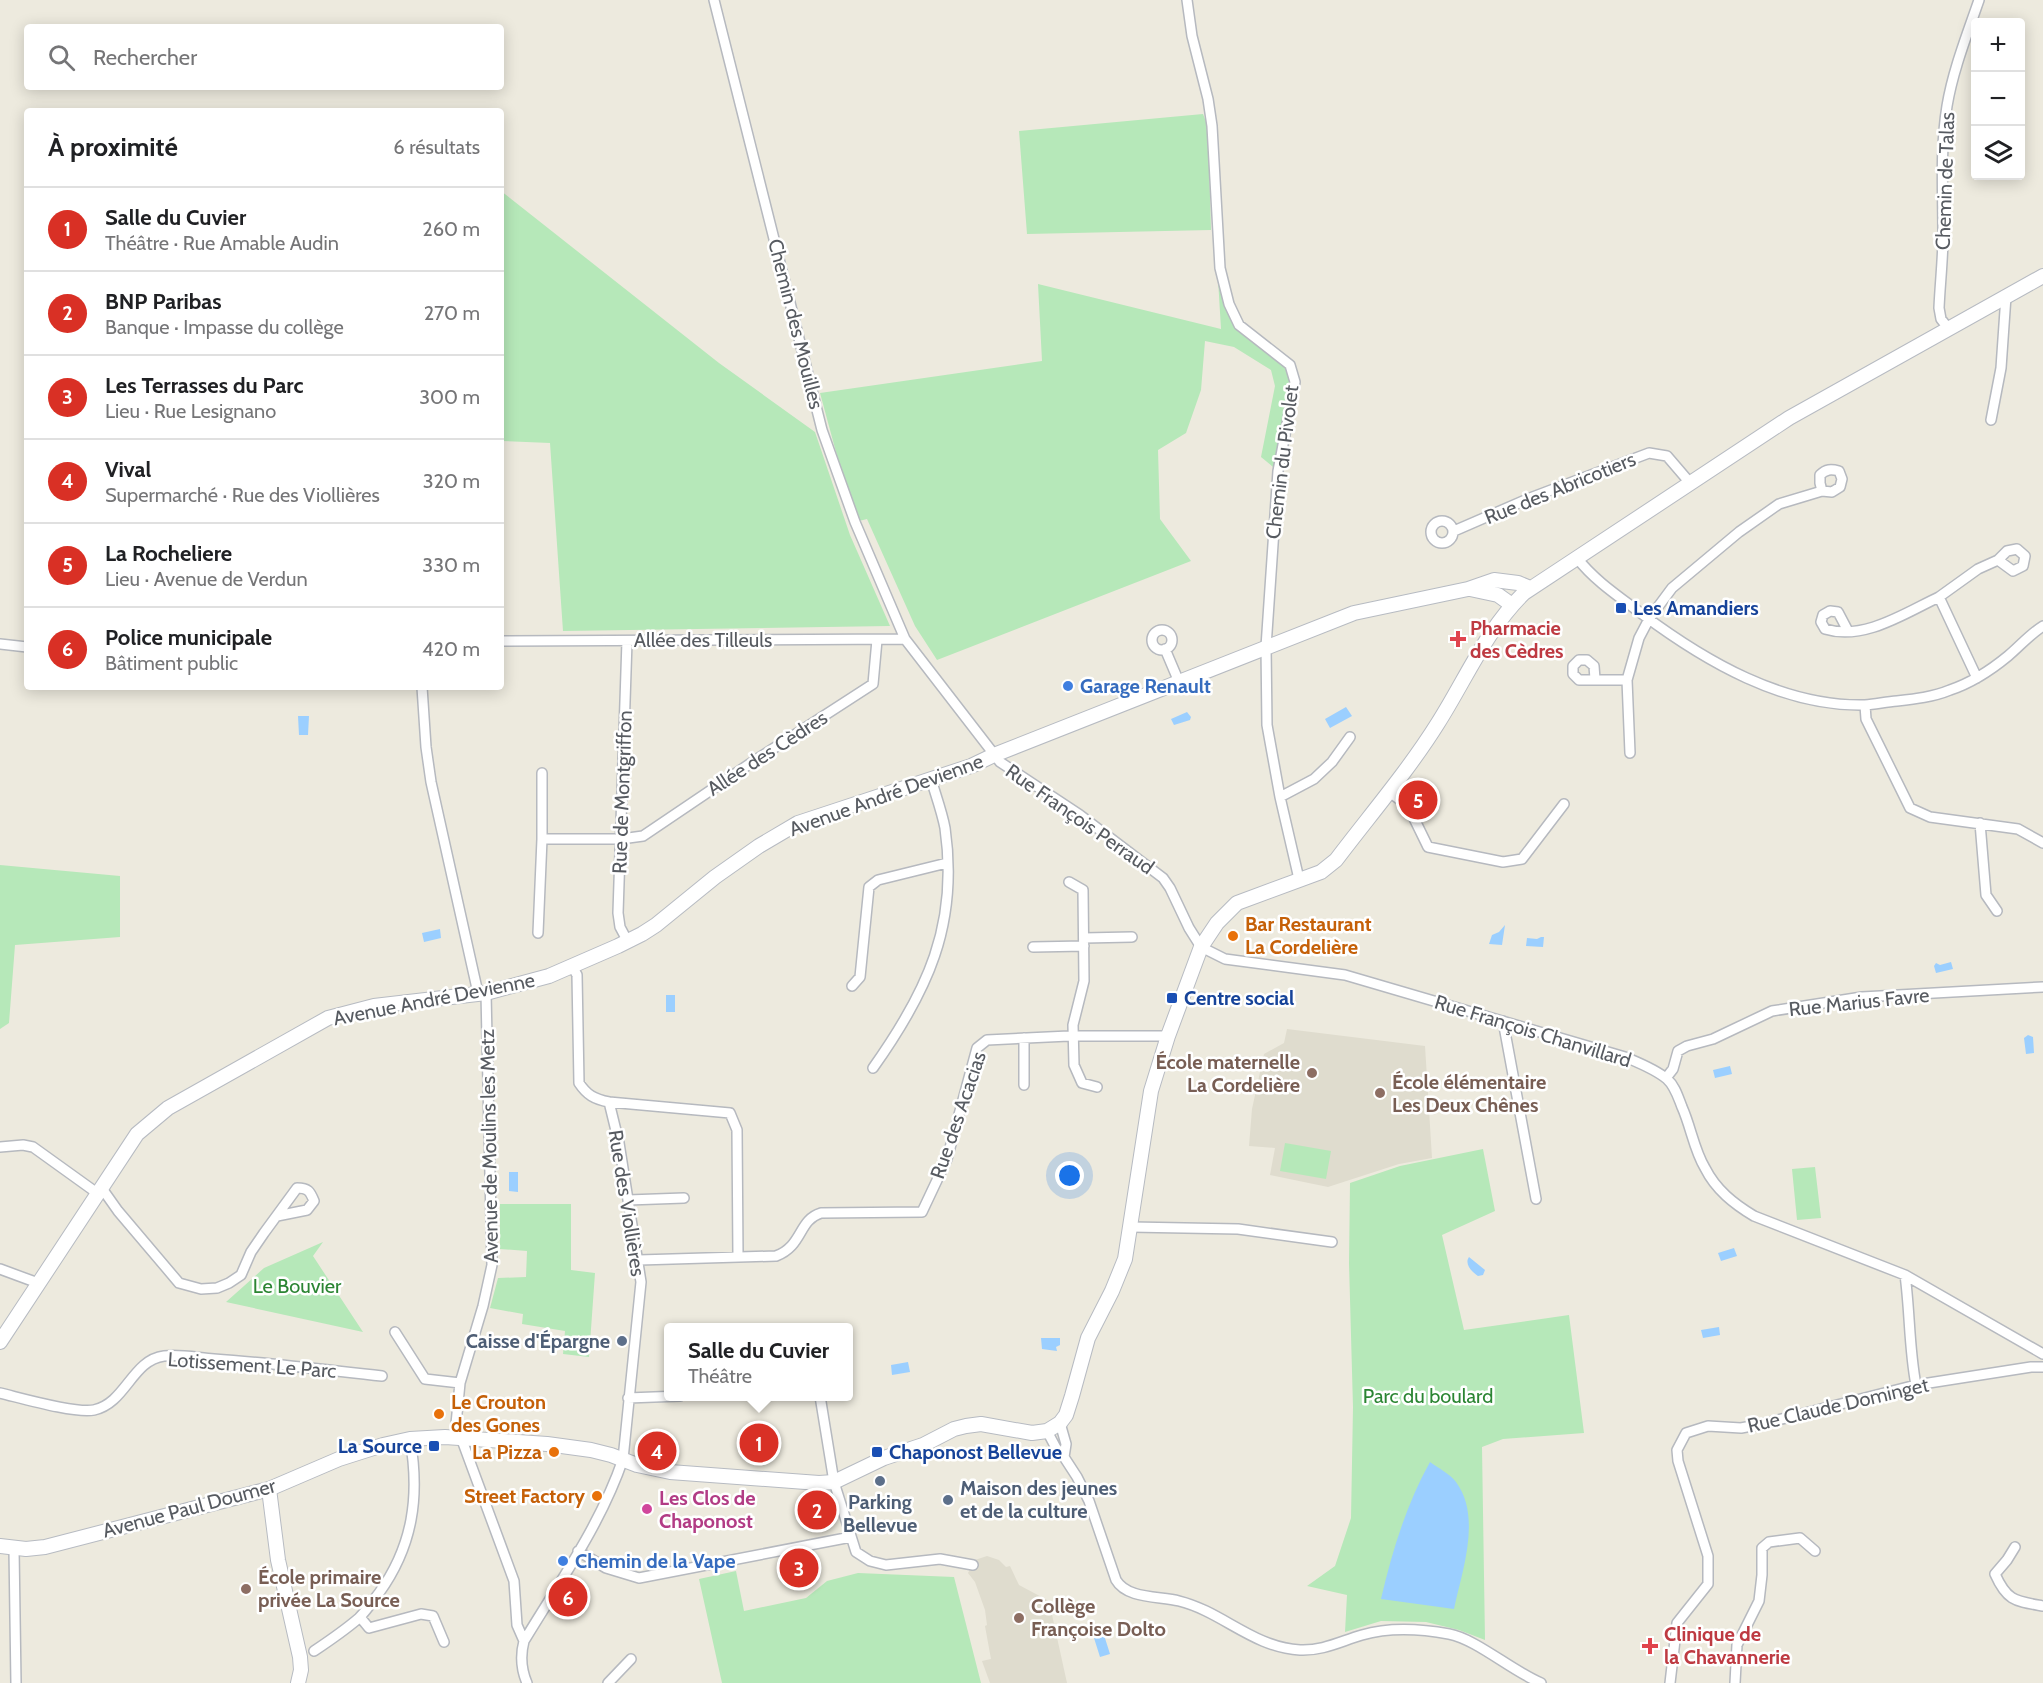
<!DOCTYPE html>
<html lang="fr">
<head>
<meta charset="utf-8">
<style>
	body { margin:0; font-family:Cabin,sans-serif; background:#f6f6f6; color:#202124 }
	.controls { position:absolute; right:18px; top:18px; display:grid; overflow:hidden; border-radius:6px; box-shadow:0 3px 15px #0003 }
	.controls button { width:54px; height:54px; display:grid; place-items:center; padding:0; border:0; border-bottom:2px solid #e0e0e0; background:#fff; color:#202124; font:30px sans-serif }
	.you { position:absolute; left:1070px; top:1176px; width:21px; height:21px; margin:-15px; border:4px solid #fff; border-radius:50%; background:#1a73e8; box-shadow:0 0 0 9px #1a73e833 }
	.badge { display:grid; place-items:center; width:39px; height:39px; border-radius:50%; background:#d93025; color:#fff; font-size:20px; font-weight:700 }
	.pin { position:absolute; translate:-50% -50%; border:3px solid #fff; box-shadow:0 2px 6px #0006 }
	.popup { position:absolute; left:664px; top:1323px; width:189px; height:78px; box-sizing:border-box; display:grid; place-content:center; border-radius:6px; background:#fff; filter:drop-shadow(0 2px 4px #0005); font-size:20px; white-space:nowrap; color:#757577 }
	.popup b { font-size:22px; color:#202124 }
	.popup::after { content:''; position:absolute; left:50%; top:100%; margin-left:-12px; border:12px solid transparent; border-top-color:#fff }
	.list { margin:0; padding:0; list-style:none }
	h2 { display:flex; justify-content:space-between; align-items:center; height:78px; margin:0; padding:0 24px; font-size:26px }
	h2 small { font-size:20px; font-weight:400; color:#757577 }
	.list li { display:grid; grid-template-columns:39px 1fr auto; gap:18px; align-items:center; box-sizing:border-box; height:84px; padding:0 24px; border-top:2px solid #e0e0e0 }
	.list b { display:block; font-size:22px; white-space:nowrap }
	.list p { margin:0; font-size:20px; white-space:nowrap; color:#757577 }
	.list em { font-size:20px; font-style:normal; color:#757577 }
	.icon { flex:none; width:33px; height:33px; fill:none; stroke:currentColor; stroke-width:2; stroke-linecap:round; stroke-linejoin:round }
	.map { position:relative; flex:none; width:2043px; height:1683px; overflow:hidden }
	.search { position:absolute; background:#fff; box-shadow:0 3px 15px #0003; left:24px; top:24px; width:480px; height:66px; display:flex; align-items:center; gap:15px; box-sizing:border-box; padding:0 21px; border-radius:6px; color:#757577; font-size:22px }
	.panel { position:absolute; background:#fff; box-shadow:0 3px 15px #0003; left:24px; top:108px; width:480px; height:582px; border-radius:6px }
	.map>svg:first-child { display:block }
</style>
</head>
<body>
<div class="map">
<svg width="2043" height="1683" viewBox="0 0 2043 1683">
	<rect width="100%" height="100%" fill="#edeade"/>
	<path fill="#dfdcce" d="M 1287,1029 L 1425,1046 L 1432,1158 L 1399,1164 L 1328,1187 L 1270,1175 L 1275,1148 L 1249,1146 L 1252,1109 L 1264,1054 L 1284,1043 Z
		M 987,1556 L 999,1560 L 1006,1567 L 1010,1566 L 1019,1585 L 1049,1601 L 1067,1683 L 990,1683 L 982,1661 L 991,1659 L 985,1626 L 987,1625 L 985,1610 L 975,1582 L 968,1573 L 975,1560 Z"/>
	<path fill="#b6e8b9" d="M 1203,114 L 1208,127 L 1211,230 L 1027,234 L 1019,131 Z
		M 501,191 L 719,363 L 815,432 L 850,535 L 890,626 L 563,631 L 550,443 L 501,441 Z
		M 1218,279 L 1239,325 L 1290,365 L 1295,382 L 1278,471 L 1261,457 L 1275,386 L 1271,370 L 1234,347 L 1205,341 L 1201,390 L 1186,433 L 1158,450 L 1160,519 L 1191,561 L 937,660 L 915,626 L 867,519 L 855,522 L 820,393 L 1042,361 L 1038,284 L 1221,329 Z
		M 0,865 L 120,876 L 120,937 L 15,945 L 9,1023 L 0,1029 Z
		M 1285,1143 L 1331,1151 L 1326,1179 L 1280,1171 Z
		M 1483,1149 L 1495,1211 L 1442,1235 L 1464,1330 L 1569,1315 L 1584,1433 L 1503,1439 L 1482,1447 L 1485,1640 L 1459,1630 L 1426,1622 L 1381,1621 L 1345,1632 L 1347,1595 L 1307,1586 L 1335,1566 L 1351,1518 L 1353,1407 L 1349,1263 L 1350,1183 L 1400,1166 Z
		M 1815,1167 L 1821,1218 L 1797,1220 L 1792,1169 Z
		M 500,1204 L 571,1204 L 571,1270 L 595,1273 L 589,1357 L 563,1354 L 565,1331 L 522,1324 L 523,1314 L 490,1308 L 498,1278 L 526,1277 L 527,1251 L 500,1249 Z
		M 323,1242 L 313,1256 L 363,1332 L 226,1302 L 264,1268 Z
		M 736,1571 L 744,1611 L 806,1598 L 827,1581 L 858,1573 L 954,1577 L 981,1683 L 722,1683 L 699,1579 Z"/>
	<path fill="#9bcfff" d="M 1346,707 L 1352,716 L 1330,728 L 1325,719 Z
		M 1187,712 L 1191,717 L 1190,720 L 1174,725 L 1171,719 Z
		M 298,716 L 309,716 L 308,735 L 299,735 Z
		M 1505,925 L 1502,945 L 1489,944 L 1492,935 L 1499,932 Z
		M 440,929 L 441,938 L 424,942 L 422,933 Z
		M 1541,937 L 1544,937 L 1543,947 L 1526,946 L 1527,938 L 1537,939 Z
		M 1951,962 L 1953,969 L 1936,973 L 1934,966 L 1936,963 L 1940,965 Z
		M 666,995 L 675,995 L 675,1012 L 666,1012 Z
		M 2028,1035 L 2033,1037 L 2034,1053 L 2026,1054 L 2024,1038 Z
		M 1730,1066 L 1732,1074 L 1715,1078 L 1713,1070 Z
		M 509,1172 L 518,1172 L 518,1192 L 509,1191 Z
		M 1734,1248 L 1737,1256 L 1721,1261 L 1718,1253 Z
		M 1469,1257 L 1485,1270 L 1483,1275 L 1478,1276 C 1472,1272 1464,1264 1469,1257 Z
		M 1719,1327 L 1720,1335 L 1703,1338 L 1701,1330 Z
		M 1041,1338 L 1060,1338 L 1060,1345 L 1056,1347 L 1057,1351 L 1042,1349 Z
		M 908,1362 L 910,1372 L 892,1375 L 891,1365 Z
		M 1430,1462 C 1438,1468 1450,1474 1456,1482 C 1482,1517 1462,1571 1454,1609 L 1381,1599 C 1392,1552 1406,1505 1430,1462 Z
		M 1104,1635 L 1110,1654 L 1100,1657 L 1094,1638 Z"/>
	<g fill="none" stroke-linecap="round" stroke-linejoin="round">
		<g stroke="#b6b9bf" stroke-width="12">
			<path id="street" d="M 714,0 L 822,430 L 855,522 L 905,639 L 1000,762 L 1080,815 L 1163,878 L 1170,888 L 1189,928 L 1201,947 L 1225,959 L 1345,975 L 1625,1057 C 1639,1063 1655,1069 1667,1079 C 1675,1086 1678,1097 1682,1107 C 1691,1127 1694,1150 1705,1168 C 1716,1190 1734,1204 1754,1216 L 1905,1275 L 2043,1354
				M 1187,0 L 1192,36 L 1208,99 L 1212,126 L 1220,268 L 1229,304 L 1239,325 L 1290,365 L 1295,382 L 1278,471 L 1266,647 L 1267,725 L 1280,797 L 1299,879
				M 1948,328 L 1941,319 L 1939,308 C 1940,284 1943,259 1943,235 C 1943,191 1940,149 1947,106 C 1953,70 1967,35 1979,0
				M 1991,420 L 2001,368 L 2006,296
				M1431 532a11 11 0 1 1 22 0a11 11 0 1 1-22 0Z
				M 1454,531 L 1530,498 L 1649,453 L 1667,456 L 1691,484
				M 1577,558 C 1594,580 1618,596 1642,614 C 1705,661 1783,707 1865,705 C 1876,704 1886,702 1897,701 C 1915,699 1933,697 1950,690 C 1971,683 1991,670 2008,656 C 2020,646 2030,634 2043,626
				M 1939,597 L 1978,569 L 1998,560 L 2007,551 L 2017,549 L 2025,556 L 2023,566 L 2013,571 L 1998,560
				M1152 640a10 10 0 1 1 20 0a10 10 0 1 1-20 0Z
				M 1848,631 L 1838,612 L 1830,611 L 1823,615 L 1821,622 L 1825,629 C 1864,641 1905,613 1939,597 L 1977,678
				M 501,641 L 905,639
				M 627,641 L 618,913 L 620,927 L 628,942
				M 0,644 L 27,647
				M 1165,649 L 1179,682
				M 1595,679 L 1594,666 L 1587,660 L 1579,660 L 1573,666 L 1573,674 L 1579,680 L 1627,680
				M 422,687 L 426,747 L 431,782 L 478,993
				M 1865,705 L 1866,719 L 1910,808 L 1930,817 L 2018,829 L 2043,843
				M 1630,753 L 1627,680 L 1639,638 L 1649,619 L 1672,588 L 1739,532 L 1779,504 L 1822,491 L 1832,492 L 1840,487 L 1842,479 L 1839,471 C 1831,469 1826,469 1820,475 L 1820,483 L 1822,491
				M 1388,791 L 1408,806 L 1428,847 L 1503,862 L 1522,859 L 1564,804
				M 1280,797 L 1314,779 L 1332,762 L 1350,737
				M 1980,823 L 1986,895 L 1997,911
				M 542,839 L 621,839 L 643,836 L 754,761 L 873,684 L 877,640
				M 1069,882 L 1083,890 L 1084,981 L 1073,1025 L 1074,1065 L 1082,1083 L 1097,1087
				M 538,933 L 542,839 L 542,773
				M 1084,938 L 1132,937
				M 1033,947 L 1084,946
				M 852,986 L 860,977 L 869,887 L 878,880 L 947,863
				M 486,993 L 492,1265 L 483,1306 L 460,1383 L 456,1424 L 514,1581 L 517,1625 L 524,1641
				M 1503,1021 L 1536,1199
				M 873,1068 C 927,992 959,925 945,828 C 942,812 936,796 931,779
				M 1666,1078 L 1673,1069 L 1678,1051 L 1687,1046 L 1713,1039 L 1772,1011 L 1862,997 L 2043,987
				M 1024,1085 L 1024,1038
				M 609,1102 L 730,1113 L 737,1130 L 738,1257
				M 0,1147 L 23,1145 L 33,1147 L 97,1193
				M 101,1187 L 118,1211 L 179,1283 L 201,1289 L 217,1288 L 229,1283 L 241,1275 L 251,1252 L 264,1233 L 297,1188 C 308,1188 310,1191 314,1201 L 307,1210 L 277,1216
				M 628,1200 L 684,1198
				M 1131,1227 L 1238,1229 L 1332,1242
				M 639,1260 L 776,1256 C 803,1246 798,1220 821,1213 L 922,1212 L 947,1159 L 977,1048 L 987,1040 L 1069,1036 L 1168,1036
				M 0,1269 L 38,1283
				M 1905,1275 C 1910,1311 1909,1349 1916,1385
				M 395,1332 L 425,1379 L 460,1383
				M 0,1393 C 21,1398 76,1414 94,1410 C 126,1403 132,1360 164,1356 C 180,1354 199,1358 214,1359 C 271,1363 326,1370 382,1376
				M 820,1396 L 834,1482 L 856,1552 L 870,1561 L 886,1565 L 940,1559 L 973,1565
				M 628,1398 L 680,1396
				M 1060,1423 L 1066,1444 L 1064,1457
				M 1047,1431 L 1056,1448 L 1064,1457 L 1077,1477 L 1089,1501 L 1116,1580 C 1127,1599 1159,1596 1179,1601 C 1223,1612 1252,1647 1300,1650 C 1323,1651 1341,1641 1362,1635 C 1389,1627 1422,1629 1449,1634 C 1476,1639 1512,1671 1541,1683
				M 2015,1547 L 2007,1560 L 1995,1574 C 2007,1601 2015,1601 2043,1606
				M 14,1549 L 16,1683
				M 578,1551 L 606,1568 L 639,1578 L 851,1537
				M 360,1617 L 369,1628 L 421,1614 L 433,1616 L 444,1642
				M 314,1651 C 329,1641 345,1630 359,1618 C 366,1611 373,1601 379,1593 C 413,1546 420,1496 410,1439
				M 527,1683 C 521,1669 520,1656 524,1641 C 559,1583 601,1524 623,1459 L 641,1282 L 619,1143 L 609,1102 C 594,1099 587,1095 579,1083 L 577,975 L 572,966
				M 608,1683 L 631,1659
				M 1670,1683 L 1677,1623 L 1708,1584 L 1708,1556 L 1678,1461 L 1677,1450 L 1686,1433 L 1708,1426 L 1741,1428 L 1762,1424 L 1916,1385 L 2031,1367 L 2043,1367
				M 1735,1683 L 1737,1645 L 1759,1601 L 1762,1575 L 1762,1548 L 1769,1542 L 1800,1538 L 1815,1551"/>
		</g>
		<g stroke="#b7bbc2" stroke-width="16">
			<path id="secondary" d="M 1470,589 L 1498,595 L 1512,605
				M 0,1342 L 137,1134 L 168,1108 L 328,1018 L 374,1006 L 486,993 L 549,976 L 618,946 L 642,934 L 656,925 L 715,877 L 759,846 L 798,823 L 971,766 L 994,755 L 1354,613 L 1468,589 L 1494,580 L 1518,583 L 1530,588
				M 269,1489 L 278,1560 L 300,1657 L 301,1670 L 298,1683
				M 0,1546 L 26,1549 L 45,1547 L 269,1489 L 339,1459 L 383,1445 L 410,1439 L 445,1437 L 547,1444 L 591,1450 L 611,1455 L 637,1465 L 670,1472 L 819,1483 L 834,1482 L 884,1458 L 923,1445 L 954,1429 L 966,1426 L 981,1424 L 1032,1433 L 1047,1431 L 1060,1423 L 1066,1415 L 1072,1396 L 1088,1338 L 1112,1291 L 1125,1259 L 1151,1091 L 1168,1036 L 1201,947 L 1217,923 L 1237,903 L 1321,872 L 1336,860 C 1370,815 1408,771 1438,723 C 1466,679 1486,630 1524,593 L 1789,418 L 2043,276"/>
		</g>
		<use href="#street" stroke="#fff" stroke-width="9"/>
		<use href="#secondary" stroke="#fff" stroke-width="14"/>
	</g>
	<g fill="#1a4fb4" stroke="#fff" stroke-width="2">
		<rect x="1615" y="602" width="12" height="12" rx="3"/>
		<rect x="1166" y="992" width="12" height="12" rx="3"/>
		<rect x="428" y="1440" width="12" height="12" rx="3"/>
		<rect x="871" y="1446" width="12" height="12" rx="3"/>
	</g>
	<g fill="#e0444e" stroke="#fff" stroke-width="2">
		<path d="M1455 630h6v6h6v6h-6v6h-6v-6h-6v-6h6z"/>
		<path d="M1647 1637h6v6h6v6h-6v6h-6v-6h-6v-6h6z"/>
	</g>
	<g fill="#3f7fe0" stroke="#fff" stroke-width="2">
		<circle cx="1068" cy="686" r="6"/>
		<circle cx="563" cy="1561" r="6"/>
	</g>
	<g fill="#e8710a" stroke="#fff" stroke-width="2">
		<circle cx="1233" cy="936" r="6"/>
		<circle cx="439" cy="1414" r="6"/>
		<circle cx="554" cy="1452" r="6"/>
		<circle cx="597" cy="1496" r="6"/>
	</g>
	<g fill="#8d6e63" stroke="#fff" stroke-width="2">
		<circle cx="1312" cy="1073" r="6"/>
		<circle cx="1380" cy="1093" r="6"/>
		<circle cx="246" cy="1589" r="6"/>
		<circle cx="1019" cy="1618" r="6"/>
	</g>
	<g fill="#5c6f8a" stroke="#fff" stroke-width="2">
		<circle cx="622" cy="1341" r="6"/>
		<circle cx="880" cy="1481" r="6"/>
		<circle cx="948" cy="1500" r="6"/>
	</g>
	<circle fill="#d1479c" stroke="#fff" stroke-width="2" cx="647" cy="1509" r="6"/>
	<g text-anchor="middle" stroke-width="5" stroke-linejoin="round" paint-order="stroke">
		<g font-size="20" fill="#575b61" stroke="#fff">
			<text transform="translate(1945 181) rotate(-88)" y="7">Chemin de Talas</text>
			<text transform="translate(796 324) rotate(76)" y="7">Chemin des Mouilles</text>
			<text transform="translate(1282 462) rotate(-83)" y="7">Chemin du Pivolet</text>
			<text transform="translate(1560 488) rotate(-22)" y="7">Rue des Abricotiers</text>
			<text x="703" y="647">Allée des Tilleuls</text>
			<text transform="translate(767 753) rotate(-33)" y="7">Allée des Cèdres</text>
			<text transform="translate(622 792) rotate(-88)" y="7">Rue de Montgriffon</text>
			<text transform="translate(886 795) rotate(-20)" y="7">Avenue André Devienne</text>
			<text transform="translate(1080 819) rotate(35)" y="7">Rue François Perraud</text>
			<text transform="translate(434 999) rotate(-11)" y="7">Avenue André Devienne</text>
			<text transform="translate(1859 1002) rotate(-6)" y="7">Rue Marius Favre</text>
			<text transform="translate(1533 1031) rotate(17)" y="7">Rue François Chanvillard</text>
			<text transform="translate(958 1115) rotate(-71)" y="7">Rue des Acacias</text>
			<text transform="translate(489 1146) rotate(-91)" y="7">Avenue de Moulins les Metz</text>
			<text transform="translate(627 1203) rotate(81)" y="7">Rue des Viollières</text>
			<text transform="translate(252 1365) rotate(4)" y="7">Lotissement Le Parc</text>
			<text transform="translate(1838 1405) rotate(-13)" y="7">Rue Claude Dominget</text>
			<text transform="translate(189 1508) rotate(-15)" y="7">Avenue Paul Doumer</text>
		</g>
		<g font-size="20" font-weight="bold" fill="#164399" stroke="#fff" text-anchor="start">
			<text x="1633" y="615">Les Amandiers</text>
			<text x="1184" y="1005">Centre social</text>
			<text x="422" y="1453" text-anchor="end">La Source</text>
			<text x="889" y="1459">Chaponost Bellevue</text>
		</g>
		<g font-size="20" font-weight="bold" fill="#be3a42" stroke="#fff" text-anchor="start">
			<text x="1470" y="635">Pharmacie<tspan x="1470" dy="23">des Cèdres</tspan></text>
			<text x="1664" y="1641">Clinique de<tspan x="1664" dy="23">la Chavannerie</tspan></text>
		</g>
		<g font-size="20" font-weight="bold" fill="#366cbe" stroke="#fff" text-anchor="start">
			<text x="1080" y="693">Garage Renault</text>
			<text x="575" y="1568">Chemin de la Vape</text>
		</g>
		<g font-size="20" font-weight="bold" fill="#c56008" stroke="#fff" text-anchor="start">
			<text x="1245" y="931">Bar Restaurant<tspan x="1245" dy="23">La Cordelière</tspan></text>
			<text x="451" y="1409">Le Crouton<tspan x="451" dy="23">des Gones</tspan></text>
			<text x="542" y="1459" text-anchor="end">La Pizza</text>
			<text x="585" y="1503" text-anchor="end">Street Factory</text>
		</g>
		<g font-size="20" font-weight="bold" fill="#785e54" stroke="#fff" text-anchor="start">
			<text x="1300" y="1069" text-anchor="end">École maternelle<tspan x="1300" dy="23">La Cordelière</tspan></text>
			<text x="1392" y="1089">École élémentaire<tspan x="1392" dy="23">Les Deux Chênes</tspan></text>
			<text x="258" y="1584">École primaire<tspan x="258" dy="23">privée La Source</tspan></text>
			<text x="1031" y="1613">Collège<tspan x="1031" dy="23">Françoise Dolto</tspan></text>
		</g>
		<g font-size="20" fill="#2b8533" stroke="#fff">
			<text x="297" y="1293">Le Bouvier</text>
			<text x="1428" y="1403">Parc du boulard</text>
		</g>
		<g font-size="20" font-weight="bold" fill="#4e5e75" stroke="#fff" text-anchor="end">
			<text x="610" y="1348">Caisse d'Épargne</text>
			<text x="960" y="1495" text-anchor="start">Maison des jeunes<tspan x="960" dy="23">et de la culture</tspan></text>
			<text x="880" y="1509" text-anchor="middle">Parking<tspan x="880" dy="23">Bellevue</tspan></text>
		</g>
		<g font-size="20" font-weight="bold" fill="#b23c85" stroke="#fff" text-anchor="start">
			<text x="659" y="1505">Les Clos de<tspan x="659" dy="23">Chaponost</tspan></text>
		</g>
	</g>
</svg>
<div class="controls">
<button>+</button>
<button>−</button>
<button><svg class="icon" aria-label="layers" viewBox="0 0 24 24"><path d="M12 4l9 5-9 5-9-5zM3 14l9 5 9-5"/></svg></button>
</div>
<div class="you"></div>
<div class="pin badge" style="left:759px;top:1443px">1</div>
<div class="popup"><b>Salle du Cuvier</b>Théâtre</div>
<div class="pin badge" style="left:817px;top:1510px">2</div>
<div class="pin badge" style="left:799px;top:1568px">3</div>
<div class="pin badge" style="left:657px;top:1451px">4</div>
<div class="pin badge" style="left:1418px;top:800px">5</div>
<div class="pin badge" style="left:568px;top:1597px">6</div>
<div class="search"><svg class="icon" aria-label="search" viewBox="0 0 24 24"><circle cx="10" cy="10" r="6"/><path d="M15 15l6 6"/></svg>Rechercher</div>
<section class="panel">
<h2>À proximité<small>6 résultats</small></h2>
<ul class="list">
<li><span class="badge">1</span><div><b>Salle du Cuvier</b><p>Théâtre · Rue Amable Audin</p></div><em>260 m</em></li>
<li><span class="badge">2</span><div><b>BNP Paribas</b><p>Banque · Impasse du collège</p></div><em>270 m</em></li>
<li><span class="badge">3</span><div><b>Les Terrasses du Parc</b><p>Lieu · Rue Lesignano</p></div><em>300 m</em></li>
<li><span class="badge">4</span><div><b>Vival</b><p>Supermarché · Rue des Viollières</p></div><em>320 m</em></li>
<li><span class="badge">5</span><div><b>La Rocheliere</b><p>Lieu · Avenue de Verdun</p></div><em>330 m</em></li>
<li><span class="badge">6</span><div><b>Police municipale</b><p>Bâtiment public</p></div><em>420 m</em></li>
</ul>
</section>
</div>
</body>
</html>
